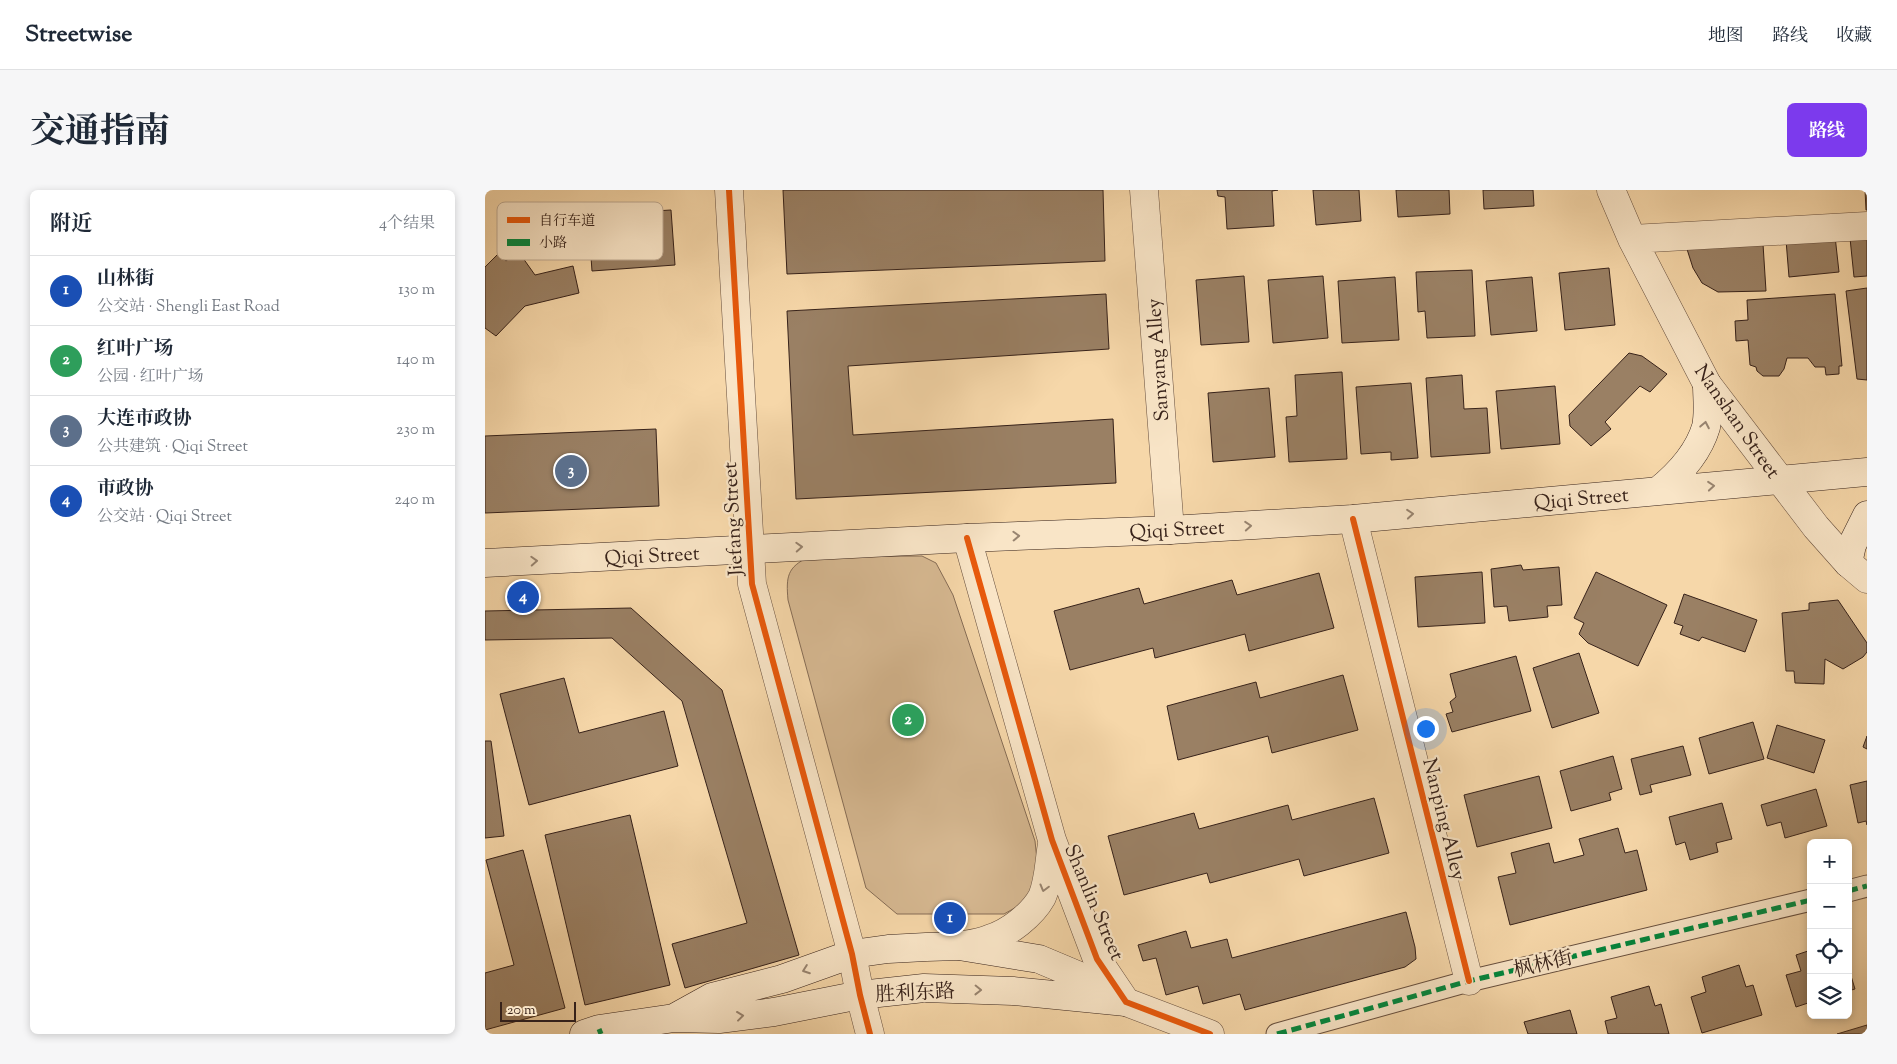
<!DOCTYPE html>
<html lang="zh">
<head>
<meta charset="utf-8">
<style>
	body { margin:0; font-family:"Sorts Mill Goudy","Noto Serif SC",serif; background:#f6f6f7; color:#1f2937 }
	.controls { position:absolute; right:15px; bottom:15px; display:grid; overflow:hidden; border-radius:8px; box-shadow:0 2px 8px #0003 }
	.controls button { width:45px; height:45px; display:grid; place-items:center; padding:0; border:0; border-bottom:1px solid #e0e1e3; background:#fff; color:#1f2937; font:25px sans-serif }
	.scale { position:absolute; left:15px; bottom:12px; width:76px; box-sizing:border-box; padding-left:5px; border:2px solid #37221a; border-top:0; font-size:14px; line-height:18px; white-space:nowrap; color:#37221a; -webkit-text-stroke:4px #f9e5c7; paint-order:stroke }
	.you { position:absolute; left:940px; top:538px; width:18px; height:18px; margin:-12px; border:4px solid #fff; border-radius:50%; background:#1a73e8; box-shadow:0 0 0 8px #1a73e833 }
	.badge { display:grid; place-items:center; width:32px; height:32px; border-radius:50%; background:#7c3aed; color:#fff; font-size:16px; font-weight:700 }
	.pin { position:absolute; translate:-50% -50%; border:2px solid #fff; box-shadow:0 1px 5px #0006 }
	.list { margin:0; padding:0; list-style:none }
	h2 { display:flex; justify-content:space-between; align-items:center; height:65px; margin:0; padding:0 20px; font-size:21px }
	h2 small { font-size:16px; font-weight:400; color:#747a83 }
	.list li { display:grid; grid-template-columns:32px 1fr auto; gap:15px; align-items:center; box-sizing:border-box; height:70px; padding:0 20px; border-top:1px solid #e0e1e3 }
	.list b { display:block; font-size:19px; white-space:nowrap }
	.list p { margin:0; font-size:16px; white-space:nowrap; color:#747a83 }
	.list em { font-size:16px; font-style:normal; color:#747a83 }
	.icon { flex:none; width:28px; height:28px; fill:none; stroke:currentColor; stroke-width:2; stroke-linecap:round; stroke-linejoin:round }
	.map { position:relative; flex:none; width:1382px; height:844px; overflow:hidden; border-radius:8px }
	header { display:flex; align-items:center; gap:30px; box-sizing:border-box; height:70px; padding:0 25px; background:#fff; border-bottom:1px solid #e0e1e3 }
	header strong { font-size:24px }
	nav { display:flex; gap:28px; margin-inline-start:auto; font-size:18px }
	.intro { display:flex; align-items:center; justify-content:space-between; box-sizing:border-box; height:120px; padding:0 30px }
	h1 { margin:0; font-size:35px }
	.button { padding:12px 22px; border-radius:8px; background:#7c3aed; color:#fff; font-size:18px; font-weight:700 }
	main { display:flex; gap:30px; padding:0 30px }
	aside { flex:1; background:#fff; border-radius:8px; box-shadow:0 2px 8px #0003 }
	.map>svg:first-child { display:block }
</style>
</head>
<body>
<header>
<strong>Streetwise</strong>
<nav><a>地图</a><a>路线</a><a>收藏</a></nav>
</header>
<div class="intro"><h1>交通指南</h1><a class="button">路线</a></div>
<main>
<aside>
<h2>附近<small>4个结果</small></h2>
<ul class="list">
<li><span class="badge" style="background:#1a4fb4">1</span><div><b>山林街</b><p>公交站 · Shengli East Road</p></div><em>130 m</em></li>
<li><span class="badge" style="background:#2e9e5b">2</span><div><b>红叶广场</b><p>公园 · 红叶广场</p></div><em>140 m</em></li>
<li><span class="badge" style="background:#5c6f8a">3</span><div><b>大连市政协</b><p>公共建筑 · Qiqi Street</p></div><em>230 m</em></li>
<li><span class="badge" style="background:#1a4fb4">4</span><div><b>市政协</b><p>公交站 · Qiqi Street</p></div><em>240 m</em></li>
</ul>
</aside>
<div class="map">
<svg width="1382" height="844" viewBox="0 0 1382 844">
	<rect width="100%" height="100%" fill="#f6d7a9"/>
	<filter id="stains"><feTurbulence type="fractalNoise" baseFrequency=".004" numOctaves="4"/><feColorMatrix values="0 0 0 0 .2 0 0 0 0 .09 0 0 0 0 .02 0 0 0 .5 -.17"/></filter>
	<radialGradient id="worn" r=".72"><stop offset=".6" stop-color="#630" stop-opacity="0"/><stop offset="1" stop-color="#630" stop-opacity=".3"/></radialGradient>
	<path fill="#d6b891" stroke="#866d56" d="M 437,366 L 451,373 L 468,405 L 550,651 L 553,680 L 548,703 L 535,715 L 519,724 L 412,724 L 381,698 L 303,410 C 301,387 302,377 324,367 Z"/>
	<path fill="#9a8064" stroke="#37221a" d="M 298,0 L 618,0 L 620,71 L 302,84 Z
		M 732,0 L 793,0 L 787,1 L 789,36 L 742,39 L 740,7 L 733,6 Z
		M 828,0 L 874,0 L 876,31 L 831,35 Z
		M 911,0 L 964,0 L 965,24 L 913,27 Z
		M 998,0 L 1048,0 L 1049,16 L 999,19 Z
		M 1380,0 L 1382,0 L 1382,20 L 1381,20 Z
		M 186,20 L 190,75 L 107,81 L 103,25 Z
		M 1350,46 L 1354,82 L 1304,87 L 1301,50 Z
		M 1382,46 L 1382,86 L 1369,87 L 1365,48 Z
		M 1278,54 L 1281,101 L 1233,102 L 1217,93 L 1208,78 L 1201,56 Z
		M 33,61 L 50,85 L 88,76 L 94,103 L 40,116 L 11,146 L 0,138 L 0,77 L 13,64 L 21,71 Z
		M 1124,78 L 1130,135 L 1080,140 L 1074,83 Z
		M 987,80 L 990,146 L 942,148 L 940,121 L 933,122 L 931,82 Z
		M 759,86 L 764,152 L 716,155 L 711,90 Z
		M 838,86 L 843,148 L 788,153 L 783,90 Z
		M 910,87 L 914,150 L 857,153 L 853,91 Z
		M 1047,87 L 1052,141 L 1006,145 L 1001,91 Z
		M 1382,98 L 1382,190 L 1372,189 L 1361,101 Z
		M 621,104 L 624,159 L 363,176 L 368,245 L 628,229 L 631,293 L 311,309 L 302,121 Z
		M 1350,104 L 1357,176 L 1354,176 L 1354,184 L 1341,185 L 1340,177 L 1330,177 L 1323,168 L 1302,168 L 1299,179 L 1294,186 L 1278,186 L 1272,181 L 1271,177 L 1265,175 L 1263,150 L 1251,151 L 1250,131 L 1263,130 L 1262,110 Z
		M 1144,163 L 1157,166 L 1182,184 L 1165,202 L 1155,196 L 1120,232 L 1126,239 L 1106,256 L 1085,236 L 1084,225 Z
		M 857,182 L 862,269 L 804,272 L 801,227 L 812,226 L 810,185 Z
		M 977,185 L 979,219 L 1002,218 L 1005,263 L 946,267 L 941,188 Z
		M 926,193 L 933,268 L 906,270 L 906,262 L 876,264 L 871,197 Z
		M 1070,196 L 1075,254 L 1016,259 L 1011,201 Z
		M 784,198 L 790,267 L 728,272 L 723,203 Z
		M 171,239 L 174,316 L 0,323 L 0,246 Z
		M 1036,375 L 1038,380 L 1074,377 L 1077,415 L 1062,416 L 1063,427 L 1024,431 L 1022,416 L 1009,417 L 1006,379 Z
		M 997,382 L 1000,433 L 933,437 L 930,387 Z
		M 1111,382 L 1182,415 L 1153,476 L 1103,453 L 1094,444 L 1099,433 L 1089,428 Z
		M 834,383 L 849,438 L 764,461 L 760,444 L 670,468 L 668,458 L 585,480 L 569,421 L 654,398 L 659,414 L 747,390 L 752,405 Z
		M 1199,404 L 1272,430 L 1260,462 L 1217,447 L 1214,451 L 1195,444 L 1198,436 L 1189,433 Z
		M 1353,410 L 1382,453 L 1382,462 L 1378,467 L 1358,479 L 1340,469 L 1339,494 L 1310,493 L 1309,481 L 1301,481 L 1297,423 L 1324,420 L 1324,413 Z
		M 146,418 L 237,500 L 314,765 L 200,798 L 187,754 L 262,733 L 197,511 L 127,448 L 0,450 L 0,421 Z
		M 1094,463 L 1114,523 L 1067,538 L 1048,478 Z
		M 1031,466 L 1046,521 L 967,542 L 961,524 L 968,522 L 965,512 L 971,507 L 965,484 Z
		M 858,485 L 873,540 L 787,563 L 783,546 L 693,570 L 682,516 L 771,492 L 775,508 Z
		M 79,488 L 94,543 L 179,521 L 193,576 L 44,615 L 15,504 Z
		M 1268,532 L 1279,569 L 1224,584 L 1214,548 Z
		M 1292,535 L 1340,550 L 1329,583 L 1282,568 Z
		M 1382,546 L 1382,559 L 1378,557 Z
		M 0,551 L 6,551 L 19,646 L 0,648 Z
		M 1198,556 L 1206,585 L 1165,595 L 1167,602 L 1155,605 L 1146,569 Z
		M 1128,566 L 1137,599 L 1124,603 L 1126,610 L 1086,621 L 1075,581 Z
		M 1054,586 L 1067,638 L 992,657 L 979,605 Z
		M 1382,591 L 1382,635 L 1381,631 L 1373,633 L 1365,595 Z
		M 1331,599 L 1342,636 L 1300,648 L 1296,632 L 1282,636 L 1276,615 Z
		M 889,608 L 904,663 L 819,686 L 814,669 L 725,693 L 722,683 L 639,705 L 623,646 L 709,623 L 714,639 L 803,615 L 807,630 Z
		M 1237,613 L 1247,649 L 1231,653 L 1233,662 L 1205,670 L 1200,652 L 1191,655 L 1184,627 Z
		M 145,625 L 185,795 L 100,815 L 60,645 Z
		M 1133,638 L 1140,663 L 1152,660 L 1162,700 L 1025,735 L 1013,687 L 1031,683 L 1026,663 L 1064,653 L 1069,673 L 1099,665 L 1094,649 Z
		M 38,660 L 80,818 L 0,840 L 0,783 L 29,775 L 1,670 Z
		M 921,722 L 930,757 L 931,769 L 920,777 L 760,820 L 755,804 L 718,814 L 713,796 L 681,805 L 671,768 L 658,771 L 653,755 L 701,741 L 706,758 L 742,749 L 747,768 Z
		M 1326,760 L 1326,812 L 1311,817 L 1301,785 L 1316,781 L 1311,765 Z
		M 1254,775 L 1261,797 L 1268,795 L 1277,825 L 1217,843 L 1206,807 L 1221,802 L 1217,787 Z
		M 1363,776 L 1370,799 L 1363,801 Z
		M 1164,796 L 1170,816 L 1176,814 L 1184,844 L 1123,844 L 1120,831 L 1132,828 L 1126,807 Z
		M 1085,820 L 1092,844 L 1043,844 L 1039,832 Z
		M 1382,835 L 1382,844 L 1352,844 Z"/>
	<g fill="none" stroke-linecap="round" stroke-linejoin="round">
		<g stroke="#674f3e" stroke-width="23">
			<path id="pedestrian" d="M 1363,701 L 1382,696
				M 792,844 L 984,791 L 1326,710"/>
		</g>
		<g stroke="#674f3e" stroke-width="29">
			<path id="minor" d="M 659,0 L 685,340
				M 1126,0 L 1147,49 L 1222,194 L 1331,337 L 1363,373 L 1382,389
				M 1147,49 L 1382,36
				M 868,329 L 984,791
				M 375,805 L 385,844"/>
		</g>
		<g stroke="#674f3e" stroke-width="29">
			<path id="tertiary" d="M 244,0 L 267,394 L 367,764 L 375,805
				M 482,348 L 567,650 L 612,769 L 641,812 L 725,844
				M 474,756 C 484,754 494,753 504,749 C 524,743 547,725 557,707 C 564,691 564,671 567,654"/>
		</g>
		<g stroke="#37221a" stroke-width="29">
			<path id="secondary" d="M 1173,301 C 1194,284 1213,264 1221,237 C 1224,224 1222,207 1222,194
				M 0,373 L 482,348 L 685,340 L 868,329 L 1382,282
				M 1363,373 L 1367,355 L 1382,325
				M 189,828 L 227,807 L 297,789 L 367,764 L 403,759 L 441,757 L 474,756 L 554,769 L 604,790 L 634,808
				M 99,844 L 114,839 L 189,828 L 234,829 L 289,822 L 375,805 L 439,798 L 528,801 L 641,812"/>
		</g>
		<use href="#pedestrian" stroke="#f9e5c7" stroke-width="21"/>
		<use href="#minor" stroke="#f9e5c7" stroke-width="28"/>
		<use href="#tertiary" stroke="#f9e5c7" stroke-width="28"/>
		<use href="#secondary" stroke="#f9e5c7" stroke-width="28"/>
		<path stroke="#00873e" stroke-width="5" stroke-dasharray="10 5" stroke-linecap="butt" d="M 1363,701 L 1382,696
			M 114,839 L 116,844
			M 792,844 L 984,791 L 1326,710"/>
		<g stroke="#f9e5c7" stroke-width="9">
			<path id="cycleway" d="M 244,0 L 267,394 L 367,764 L 375,805 L 385,844
				M 868,329 L 984,791
				M 482,348 L 567,650 L 612,769 L 641,812 L 725,844"/>
		</g>
		<use href="#cycleway" stroke="#e8590c" stroke-width="6"/>
	</g>
	<defs><path id="oneway-chevron" d="M-2-3.5L2.5 0L-2 3.5" fill="none" stroke-width="1.6" stroke-linecap="round" stroke-linejoin="round" transform="scale(1.25)"/></defs>
	<g stroke="#988470">
		<use href="#oneway-chevron" transform="translate(1220 235) rotate(-79)"/>
		<use href="#oneway-chevron" transform="translate(1226 296) rotate(-5)"/>
		<use href="#oneway-chevron" transform="translate(925 324) rotate(-5)"/>
		<use href="#oneway-chevron" transform="translate(763 336) rotate(-4)"/>
		<use href="#oneway-chevron" transform="translate(531 346) rotate(-2)"/>
		<use href="#oneway-chevron" transform="translate(314 357) rotate(-3)"/>
		<use href="#oneway-chevron" transform="translate(49 371) rotate(-3)"/>
		<use href="#oneway-chevron" transform="translate(559 698) rotate(105)"/>
		<use href="#oneway-chevron" transform="translate(321 780) rotate(160)"/>
		<use href="#oneway-chevron" transform="translate(493 800) rotate(1)"/>
		<use href="#oneway-chevron" transform="translate(255 826) rotate(-7)"/>
	</g>
	<g text-anchor="middle" stroke-width="4.5" stroke-linejoin="round" paint-order="stroke">
		<g font-size="20" fill="#37221a" stroke="#f9e5c7">
			<text transform="translate(672 170) rotate(-94)" y="7">Sanyang Alley</text>
			<text transform="translate(1253 231) rotate(55)" y="7">Nanshan Street</text>
			<text transform="translate(1096 308) rotate(-5)" y="7">Qiqi Street</text>
			<text transform="translate(247 329) rotate(-93)" y="7">Jiefang Street</text>
			<text transform="translate(692 339) rotate(-3)" y="7">Qiqi Street</text>
			<text transform="translate(167 365) rotate(-3)" y="7">Qiqi Street</text>
			<text transform="translate(960 629) rotate(76)" y="7">Nanping Alley</text>
			<text transform="translate(610 712) rotate(67)" y="7">Shanlin Street</text>
			<text transform="translate(1058 773) rotate(-13)" y="7">枫林街</text>
			<text transform="translate(430 802) rotate(-3)" y="7">胜利东路</text>
		</g>
	</g>
	<rect x="12" y="12" width="166" height="58" rx="8" fill="#f9e5c7" stroke="#bfaa93" stroke-width="1"/>
	<rect x="22" y="27" width="23" height="6" fill="#e8590c"/>
	<rect x="22" y="49" width="23" height="7" fill="#00873e"/>
	<g font-size="14" fill="#37221a">
		<text x="54" y="35">自行车道</text>
		<text x="54" y="57">小路</text>
	</g>
	<rect width="100%" height="100%" filter="url(#stains)"/>
	<rect width="100%" height="100%" fill="url(#worn)"/>
</svg>
<div class="controls">
<button>+</button>
<button>−</button>
<button><svg class="icon" aria-label="locate" viewBox="0 0 24 24"><circle cx="12" cy="12" r="6"/><path d="M12 2v4M12 18v4M2 12h4M18 12h4"/></svg></button>
<button><svg class="icon" aria-label="layers" viewBox="0 0 24 24"><path d="M12 4l9 5-9 5-9-5zM3 14l9 5 9-5"/></svg></button>
</div>
<div class="scale">20 m</div>
<div class="you"></div>
<div class="pin badge" style="left:465px;top:728px;background:#1a4fb4">1</div>
<div class="pin badge" style="left:423px;top:530px;background:#2e9e5b">2</div>
<div class="pin badge" style="left:86px;top:281px;background:#5c6f8a">3</div>
<div class="pin badge" style="left:38px;top:407px;background:#1a4fb4">4</div>
</div>
</main>
</body>
</html>
